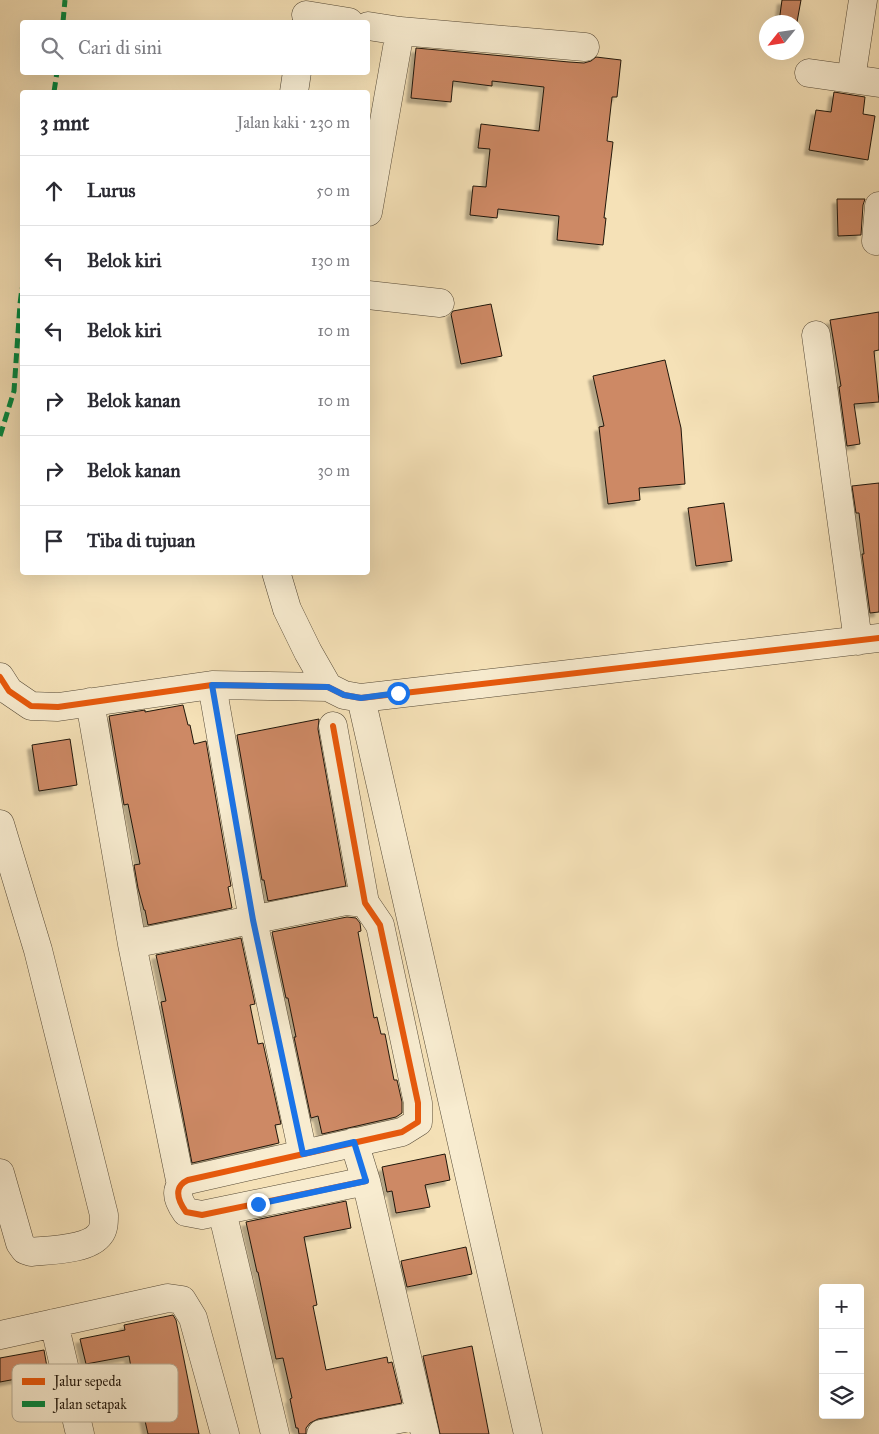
<!DOCTYPE html>
<html lang="id">
<head>
<meta charset="utf-8">
<style>
	body { margin:0; font-family:"IM FELL Great Primer",serif; background:#f2f2f3; color:#2b2b33 }
	.controls { position:absolute; right:15px; bottom:15px; display:grid; overflow:hidden; border-radius:5px; box-shadow:0 5px 20px #0002 }
	.controls button { width:45px; height:45px; display:grid; place-items:center; padding:0; border:0; border-bottom:1px solid #e1e1e2; background:#fff; color:#2b2b33; font:25px sans-serif }
	.compass { position:absolute; left:759px; top:15px; width:45px; height:45px; border-radius:50%; background:#fff; box-shadow:0 5px 20px #0002; rotate:240deg }
	.stop { position:absolute; width:15px; height:15px; margin:-11px; border:4px solid #1a73e8; border-radius:50%; background:#fff }
	.stop.end { background:#1a73e8; border-color:#fff; box-shadow:0 1px 5px #0008 }
	.list { margin:0; padding:0; list-style:none }
	h2 { display:flex; justify-content:space-between; align-items:center; height:65px; margin:0; padding:0 20px; font-size:21px }
	h2 small { font-size:16px; font-weight:400; color:#7c7c81 }
	.list li { display:grid; grid-template-columns:32px 1fr auto; gap:15px; align-items:center; box-sizing:border-box; height:70px; padding:0 20px; border-top:1px solid #e1e1e2 }
	.list b { display:block; font-size:19px; white-space:nowrap }
	.list em { font-size:16px; font-style:normal; color:#7c7c81 }
	.icon { flex:none; width:28px; height:28px; fill:none; stroke:currentColor; stroke-width:2; stroke-linecap:round; stroke-linejoin:round }
	.map { position:relative; flex:none; width:879px; height:1434px; overflow:hidden }
	.search { position:absolute; background:#fff; box-shadow:0 5px 20px #0002; left:20px; top:20px; width:350px; height:55px; display:flex; align-items:center; gap:12px; box-sizing:border-box; padding:0 18px; border-radius:5px; color:#7c7c81; font-size:19px }
	.panel { position:absolute; background:#fff; box-shadow:0 5px 20px #0002; left:20px; top:90px; width:350px; height:485px; border-radius:5px }
	.map>svg:first-child { display:block }
</style>
</head>
<body>
<div class="map">
<svg width="879" height="1434" viewBox="0 0 879 1434">
	<defs>
		<filter id="shadow"><feDropShadow dx="-4.5" dy="4.5" stdDeviation="1" flood-color="#0004"/></filter>
	</defs>
	<rect width="100%" height="100%" fill="#f5e1b7"/>
	<filter id="stains"><feTurbulence type="fractalNoise" baseFrequency=".004" numOctaves="4"/><feColorMatrix values="0 0 0 0 .2 0 0 0 0 .09 0 0 0 0 .02 0 0 0 .5 -.17"/></filter>
	<radialGradient id="worn" r=".72"><stop offset=".6" stop-color="#630" stop-opacity="0"/><stop offset="1" stop-color="#630" stop-opacity=".3"/></radialGradient>
	<path fill="#cd8965" stroke="#20160b" filter="url(#shadow)" d="M 782,0 L 801,0 L 797,22 L 779,22 Z
		M 416,48 L 569,62 L 584,63 L 591,61 L 596,57 L 621,60 L 617,97 L 612,97 L 607,141 L 613,142 L 604,218 L 606,218 L 603,245 L 557,240 L 559,216 L 498,209 L 497,218 L 470,215 L 473,186 L 486,187 L 490,149 L 478,148 L 481,124 L 539,131 L 544,87 L 492,81 L 492,86 L 453,81 L 451,102 L 411,98 Z
		M 834,92 L 865,97 L 863,114 L 875,116 L 868,160 L 809,150 L 816,110 L 831,112 Z
		M 837,199 L 865,199 L 863,205 L 861,235 L 838,236 Z
		M 491,304 L 502,356 L 461,364 L 451,314 L 453,311 Z
		M 879,312 L 879,350 L 874,351 L 879,402 L 854,404 L 860,444 L 847,446 L 839,387 L 841,386 L 830,320 Z
		M 665,360 L 681,428 L 685,484 L 639,488 L 640,500 L 608,504 L 599,427 L 604,426 L 593,376 Z
		M 879,483 L 879,612 L 870,613 L 862,554 L 864,554 L 859,513 L 856,513 L 852,486 Z
		M 724,503 L 732,561 L 696,566 L 688,508 Z
		M 183,705 L 188,725 L 190,725 L 194,744 L 206,741 L 231,886 L 228,887 L 232,908 L 148,925 L 145,910 L 144,910 L 138,888 L 134,865 L 140,864 L 128,804 L 124,805 L 109,716 L 145,710 L 145,712 Z
		M 319,719 L 318,729 L 346,886 L 268,901 L 264,880 L 262,880 L 237,735 Z
		M 70,739 L 77,785 L 39,791 L 32,745 Z
		M 347,917 L 356,918 L 360,923 L 361,931 L 358,932 L 374,1018 L 377,1017 L 381,1034 L 385,1034 L 394,1080 L 397,1080 L 402,1102 L 402,1113 L 396,1117 L 322,1134 L 318,1116 L 311,1118 L 294,1037 L 296,1037 L 288,998 L 286,998 L 272,932 Z
		M 241,938 L 255,1004 L 250,1005 L 258,1044 L 263,1043 L 281,1124 L 275,1125 L 279,1143 L 192,1163 L 161,1002 L 166,1001 L 156,955 Z
		M 445,1154 L 450,1180 L 425,1185 L 430,1207 L 396,1213 L 392,1191 L 387,1192 L 382,1167 Z
		M 346,1201 L 351,1228 L 304,1237 L 317,1305 L 313,1306 L 326,1370 L 387,1357 L 388,1363 L 392,1362 L 402,1403 L 318,1419 L 310,1423 L 306,1428 L 306,1434 L 299,1434 L 298,1428 L 296,1428 L 290,1399 L 292,1398 L 283,1358 L 276,1359 L 258,1272 L 257,1272 L 246,1222 Z
		M 466,1247 L 472,1274 L 407,1287 L 401,1261 Z
		M 173,1315 L 176,1320 L 199,1434 L 148,1434 L 134,1372 L 132,1373 L 129,1356 L 86,1364 L 80,1339 L 125,1330 L 124,1325 Z
		M 472,1346 L 489,1434 L 440,1434 L 423,1356 Z
		M 44,1350 L 48,1373 L 0,1382 L 0,1358 Z"/>
	<g fill="none" stroke-linecap="round" stroke-linejoin="round">
		<g stroke="#554936" stroke-width="29">
			<path id="minor" d="M 306,15 L 349,22
				M 368,26 L 400,31 L 585,47
				M 809,73 L 879,83
				M 851,79 L 863,0
				M 294,92 L 297,72
				M 368,212 L 400,31
				M 876,241 L 879,206
				M 368,295 L 440,303
				M 816,335 L 858,641
				M 276,572 L 287,609 L 308,652 L 328,687
				M 0,677 L 9,691 L 31,706 L 58,707 L 212,685 L 328,687 L 344,695 L 361,698 L 879,638
				M 212,685 L 253,920 L 303,1154
				M 361,698 L 528,1434
				M 90,702 L 132,944 L 181,1185
				M 333,726 L 365,903 L 380,925 L 418,1103 L 418,1122 L 402,1132 L 188,1180 C 186,1181 183,1182 181,1185 C 174,1194 181,1205 186,1212 L 202,1215 L 366,1181
				M 0,824 L 38,950 L 104,1215 C 104,1222 104,1229 100,1234 C 89,1250 49,1250 31,1252 L 25,1250 L 20,1243 L 0,1173
				M 132,944 L 346,901 L 365,903
				M 354,1142 L 366,1181 L 425,1434
				M 222,1211 L 275,1434
				M 54,1323 L 80,1434
				M 0,1335 L 168,1298 L 182,1300 L 193,1318 L 225,1434
				M 321,1434 L 420,1415"/>
		</g>
		<use href="#minor" stroke="#f8ecd0" stroke-width="28"/>
		<path stroke="#00873e" stroke-width="5" stroke-dasharray="10 5" stroke-linecap="butt" d="M 63,22 L 65,0
			M 54,92 L 57,72
			M 0,436 L 14,391 L 20,304 L 22,288"/>
		<g stroke="#f8ecd0" stroke-width="9">
			<path id="cycleway" d="M 0,677 L 9,691 L 31,706 L 58,707 L 212,685 L 328,687 L 344,695 L 361,698 L 879,638
				M 333,726 L 365,903 L 380,925 L 418,1103 L 418,1122 L 402,1132 L 188,1180 C 186,1181 183,1182 181,1185 C 174,1194 181,1205 186,1212 L 202,1215 L 366,1181"/>
		</g>
		<use href="#cycleway" stroke="#e8590c" stroke-width="6"/>
	</g>
	<g fill="none" stroke-linecap="round" stroke-linejoin="round">
		<path stroke="#1a73e8" stroke-width="6" d="M 258,1204 L 366,1181 L 354,1142 L 303,1154 L 253,920 L 212,685 L 328,687 L 344,695 L 361,698 L 398,693"/>
	</g>
	<rect x="12" y="1364" width="166" height="58" rx="8" fill="#f8ecd0" stroke="#b7ac95" stroke-width="1"/>
	<rect x="22" y="1378" width="23" height="7" fill="#e8590c"/>
	<rect x="22" y="1401" width="23" height="6" fill="#00873e"/>
	<g font-size="14" fill="#20160b">
		<text x="54" y="1386">Jalur sepeda</text>
		<text x="54" y="1409">Jalan setapak</text>
	</g>
	<rect width="100%" height="100%" filter="url(#stains)"/>
	<rect width="100%" height="100%" fill="url(#worn)"/>
</svg>
<div class="controls">
<button>+</button>
<button>−</button>
<button><svg class="icon" aria-label="layers" viewBox="0 0 24 24"><path d="M12 4l9 5-9 5-9-5zM3 14l9 5 9-5"/></svg></button>
</div>
<svg class="compass" viewBox="-18 -18 36 36"><path d="M0-13l5 13h-10z" fill="#e53935"/><path d="M0 13l5-13h-10z" fill="#7c7c81"/></svg>
<div class="stop" style="left:398px;top:693px"></div>
<div class="stop end" style="left:258px;top:1204px"></div>
<div class="search"><svg class="icon" aria-label="search" viewBox="0 0 24 24"><circle cx="10" cy="10" r="6"/><path d="M15 15l6 6"/></svg>Cari di sini</div>
<section class="panel">
<h2>3 mnt<small>Jalan kaki · 230 m</small></h2>
<ul class="list">
<li><svg class="icon" aria-label="ahead" viewBox="0 0 24 24"><path d="M12 20V5M6 11l6-6 6 6"/></svg><div><b>Lurus</b></div><em>50 m</em></li>
<li><svg class="icon" aria-label="left" viewBox="0 0 24 24"><path d="M17 20v-9H6M10 6l-5 5 5 5"/></svg><div><b>Belok kiri</b></div><em>130 m</em></li>
<li><svg class="icon" aria-label="left" viewBox="0 0 24 24"><path d="M17 20v-9H6M10 6l-5 5 5 5"/></svg><div><b>Belok kiri</b></div><em>10 m</em></li>
<li><svg class="icon" aria-label="right" viewBox="0 0 24 24"><path d="M7 20v-9h11M14 6l5 5-5 5"/></svg><div><b>Belok kanan</b></div><em>10 m</em></li>
<li><svg class="icon" aria-label="right" viewBox="0 0 24 24"><path d="M7 20v-9h11M14 6l5 5-5 5"/></svg><div><b>Belok kanan</b></div><em>30 m</em></li>
<li><svg class="icon" aria-label="arrive" viewBox="0 0 24 24"><path d="M6 21V4h12l-3 4 3 4H6"/></svg><div><b>Tiba di tujuan</b></div></li>
</ul>
</section>
</div>
</body>
</html>
